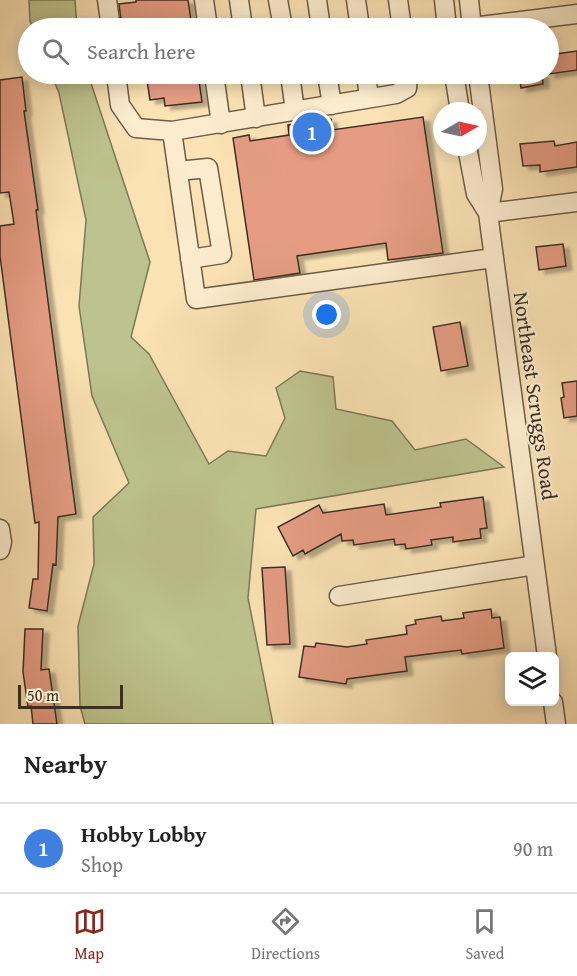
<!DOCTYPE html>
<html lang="en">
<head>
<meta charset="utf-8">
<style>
	body { margin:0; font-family:"Gentium Book Plus",serif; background:#f6f6f6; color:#222 }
	.controls { position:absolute; right:18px; bottom:18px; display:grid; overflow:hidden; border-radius:9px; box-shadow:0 3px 15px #0003 }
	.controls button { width:54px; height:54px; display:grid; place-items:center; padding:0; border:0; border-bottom:2px solid #e0e0e0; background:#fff; color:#222; font:30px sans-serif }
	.compass { position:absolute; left:433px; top:102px; width:54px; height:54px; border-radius:50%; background:#fff; box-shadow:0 3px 15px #0003; rotate:81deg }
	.scale { position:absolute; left:18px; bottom:15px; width:105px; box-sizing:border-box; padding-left:6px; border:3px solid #3c2f20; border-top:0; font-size:16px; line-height:21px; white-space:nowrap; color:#3c2f20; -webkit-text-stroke:4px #fcecce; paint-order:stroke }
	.you { position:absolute; left:327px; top:315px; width:21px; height:21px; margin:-15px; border:4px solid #fff; border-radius:50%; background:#1a73e8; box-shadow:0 0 0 9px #1a73e833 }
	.badge { display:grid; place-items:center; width:39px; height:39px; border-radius:50%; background:#8f2418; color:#fff; font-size:20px; font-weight:700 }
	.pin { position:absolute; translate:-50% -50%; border:3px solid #fff; box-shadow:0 2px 6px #0006 }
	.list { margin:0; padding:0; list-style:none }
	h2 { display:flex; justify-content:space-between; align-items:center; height:78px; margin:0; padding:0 24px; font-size:26px }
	h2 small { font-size:20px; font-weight:400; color:#767676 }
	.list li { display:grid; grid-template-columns:39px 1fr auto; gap:18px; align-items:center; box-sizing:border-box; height:90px; padding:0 24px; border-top:2px solid #e0e0e0 }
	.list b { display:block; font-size:22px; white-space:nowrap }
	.list p { margin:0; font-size:20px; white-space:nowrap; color:#767676 }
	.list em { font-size:20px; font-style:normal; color:#767676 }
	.icon { flex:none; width:33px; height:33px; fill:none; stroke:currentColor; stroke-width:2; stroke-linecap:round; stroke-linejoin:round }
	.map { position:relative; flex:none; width:577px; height:724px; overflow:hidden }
	.search { position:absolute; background:#fff; box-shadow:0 3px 15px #0003; left:18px; right:18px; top:18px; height:66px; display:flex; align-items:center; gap:15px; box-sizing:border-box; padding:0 21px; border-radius:33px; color:#767676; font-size:22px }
	.sheet { height:168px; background:#fff }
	nav { display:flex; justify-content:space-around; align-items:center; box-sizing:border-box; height:84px; border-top:2px solid #e0e0e0; background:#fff; font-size:16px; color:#767676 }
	nav a { display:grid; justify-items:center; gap:3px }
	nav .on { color:#8f2418 }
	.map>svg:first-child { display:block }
</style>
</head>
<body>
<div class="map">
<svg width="577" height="724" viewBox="0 0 577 724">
	<defs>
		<filter id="shadow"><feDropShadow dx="6" dy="4" stdDeviation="1.5" flood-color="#0004"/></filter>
	</defs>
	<rect width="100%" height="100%" fill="#fae2b4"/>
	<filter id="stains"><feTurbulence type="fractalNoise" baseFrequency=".00333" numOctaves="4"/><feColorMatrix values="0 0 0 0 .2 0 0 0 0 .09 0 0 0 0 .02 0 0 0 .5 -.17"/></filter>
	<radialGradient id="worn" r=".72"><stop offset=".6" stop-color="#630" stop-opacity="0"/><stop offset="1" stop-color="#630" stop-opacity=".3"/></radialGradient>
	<path fill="#bdc38e" stroke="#7c7957" stroke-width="1.5" d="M 29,0 L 75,0 L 77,28 L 33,28 L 30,21 Z
		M 51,74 L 88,74 L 150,262 L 131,337 L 149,354 L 209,464 L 228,451 L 266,456 L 285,418 L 276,388 L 300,371 L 333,377 L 336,409 L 392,421 L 415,450 L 466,439 L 504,467 L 256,509 L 248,598 L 273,724 L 85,724 L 80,706 L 78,626 L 94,564 L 93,517 L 129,483 L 92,396 L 79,306 L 86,220 L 59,93 Z"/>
	<path fill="#e59c83" stroke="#3c2f20" stroke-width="1.5" filter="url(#shadow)" d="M 136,0 L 188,0 L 192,28 L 122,28 L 119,4 L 136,2 Z
		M 577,51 L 577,70 L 549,74 L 549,55 Z
		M 146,74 L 198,74 L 202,102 L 165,106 L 164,98 L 150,100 Z
		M 519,74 L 542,74 L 543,84 L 521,88 Z
		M 22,77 L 26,111 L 24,111 L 38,210 L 36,210 L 76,514 L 58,517 L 56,565 L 53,564 L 47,611 L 29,608 L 33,579 L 38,579 L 39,522 L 35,523 L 0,256 L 0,226 L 14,224 L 9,192 L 0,193 L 0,80 Z
		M 423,117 L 443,253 L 388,260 L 386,243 L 297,256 L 300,273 L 254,280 L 233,138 L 249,135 L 250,141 L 289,135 L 288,125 L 331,119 L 332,130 Z
		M 554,141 L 555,146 L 577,142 L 577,167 L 540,172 L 540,165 L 523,166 L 520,144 Z
		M 563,244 L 566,266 L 539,270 L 536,247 Z
		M 460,322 L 468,366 L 441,371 L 433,327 Z
		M 577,381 L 577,416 L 564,418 L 561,398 L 564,397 L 562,383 Z
		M 483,497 L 487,528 L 480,529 L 481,538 L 453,542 L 453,537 L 431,540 L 432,545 L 406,549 L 405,544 L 395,545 L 394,539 L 354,545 L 353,540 L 342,541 L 341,534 L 305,554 L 303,550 L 293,556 L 278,527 L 319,505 L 323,513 L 384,504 L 386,515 L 441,507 L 440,503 Z
		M 285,567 L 290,644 L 267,645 L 262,568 Z
		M 491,609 L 492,618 L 500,617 L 504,648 L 462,654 L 461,650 L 405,657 L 407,671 L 347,679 L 346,684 L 299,677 L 304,646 L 315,647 L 316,643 L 347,647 L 367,644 L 366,640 L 407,634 L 406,626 L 416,624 L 415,620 L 441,616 L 442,621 L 464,618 L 463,613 Z
		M 25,629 L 43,629 L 41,670 L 49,669 L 57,724 L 33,724 L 31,706 L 28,707 L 23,672 Z"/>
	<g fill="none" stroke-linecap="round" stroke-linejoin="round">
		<g stroke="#6c5c45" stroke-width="21">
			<path id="minor" d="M 107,0 L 111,28
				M 204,0 L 208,28
				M 239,0 L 243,28
				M 278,0 L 283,28
				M 317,0 L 321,28
				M 356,0 L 360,28
				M 398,0 L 402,28
				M 444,0 L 447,28
				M 469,0 L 472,28
				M 472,27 L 577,14
				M 116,74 L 120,105 L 136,128 L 172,131 L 396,94 L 407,88 L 408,74
				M 214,74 L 221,124
				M 250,74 L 256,118
				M 290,74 L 295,111
				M 327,74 L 332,105
				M 366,74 L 369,98
				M 454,74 L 460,111
				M 478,74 L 493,189 L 488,213 L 547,656
				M 172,131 L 196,299 L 493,258
				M 467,147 L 476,194 L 488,213
				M 178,171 L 208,168 L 222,254 L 190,259
				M 488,213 L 577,202
				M 0,529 L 2,542 L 0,550
				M 339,596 L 535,565
				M 553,702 L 556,724"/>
		</g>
		<use href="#minor" stroke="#fcecce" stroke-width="18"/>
	</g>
	<g text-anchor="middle" stroke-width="4.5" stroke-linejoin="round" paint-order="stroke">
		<g font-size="21" fill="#3c2f20" stroke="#fcecce">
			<text transform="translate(535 396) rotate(82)" y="7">Northeast Scruggs Road</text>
		</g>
	</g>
	<rect width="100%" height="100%" filter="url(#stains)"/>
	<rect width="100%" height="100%" fill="url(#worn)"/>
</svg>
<div class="controls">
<button><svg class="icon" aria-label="layers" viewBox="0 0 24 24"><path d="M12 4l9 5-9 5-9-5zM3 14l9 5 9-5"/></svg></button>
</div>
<svg class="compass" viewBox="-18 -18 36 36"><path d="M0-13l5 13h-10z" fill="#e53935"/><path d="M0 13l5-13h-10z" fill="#767676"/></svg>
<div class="scale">50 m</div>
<div class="you"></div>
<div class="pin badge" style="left:312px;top:132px;background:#3f7fe0">1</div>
<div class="search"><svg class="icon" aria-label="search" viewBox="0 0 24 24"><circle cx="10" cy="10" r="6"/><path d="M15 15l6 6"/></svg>Search here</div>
</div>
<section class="sheet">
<h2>Nearby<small></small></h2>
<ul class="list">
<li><span class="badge" style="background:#3f7fe0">1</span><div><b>Hobby Lobby</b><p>Shop</p></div><em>90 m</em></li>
</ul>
</section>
<nav>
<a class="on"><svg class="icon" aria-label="map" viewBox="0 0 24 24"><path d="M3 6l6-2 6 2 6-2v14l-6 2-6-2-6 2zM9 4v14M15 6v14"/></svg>Map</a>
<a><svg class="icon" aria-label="directions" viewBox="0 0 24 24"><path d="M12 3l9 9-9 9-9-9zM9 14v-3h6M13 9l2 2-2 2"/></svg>Directions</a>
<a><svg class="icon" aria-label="saved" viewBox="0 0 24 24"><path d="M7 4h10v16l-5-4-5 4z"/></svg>Saved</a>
</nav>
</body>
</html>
